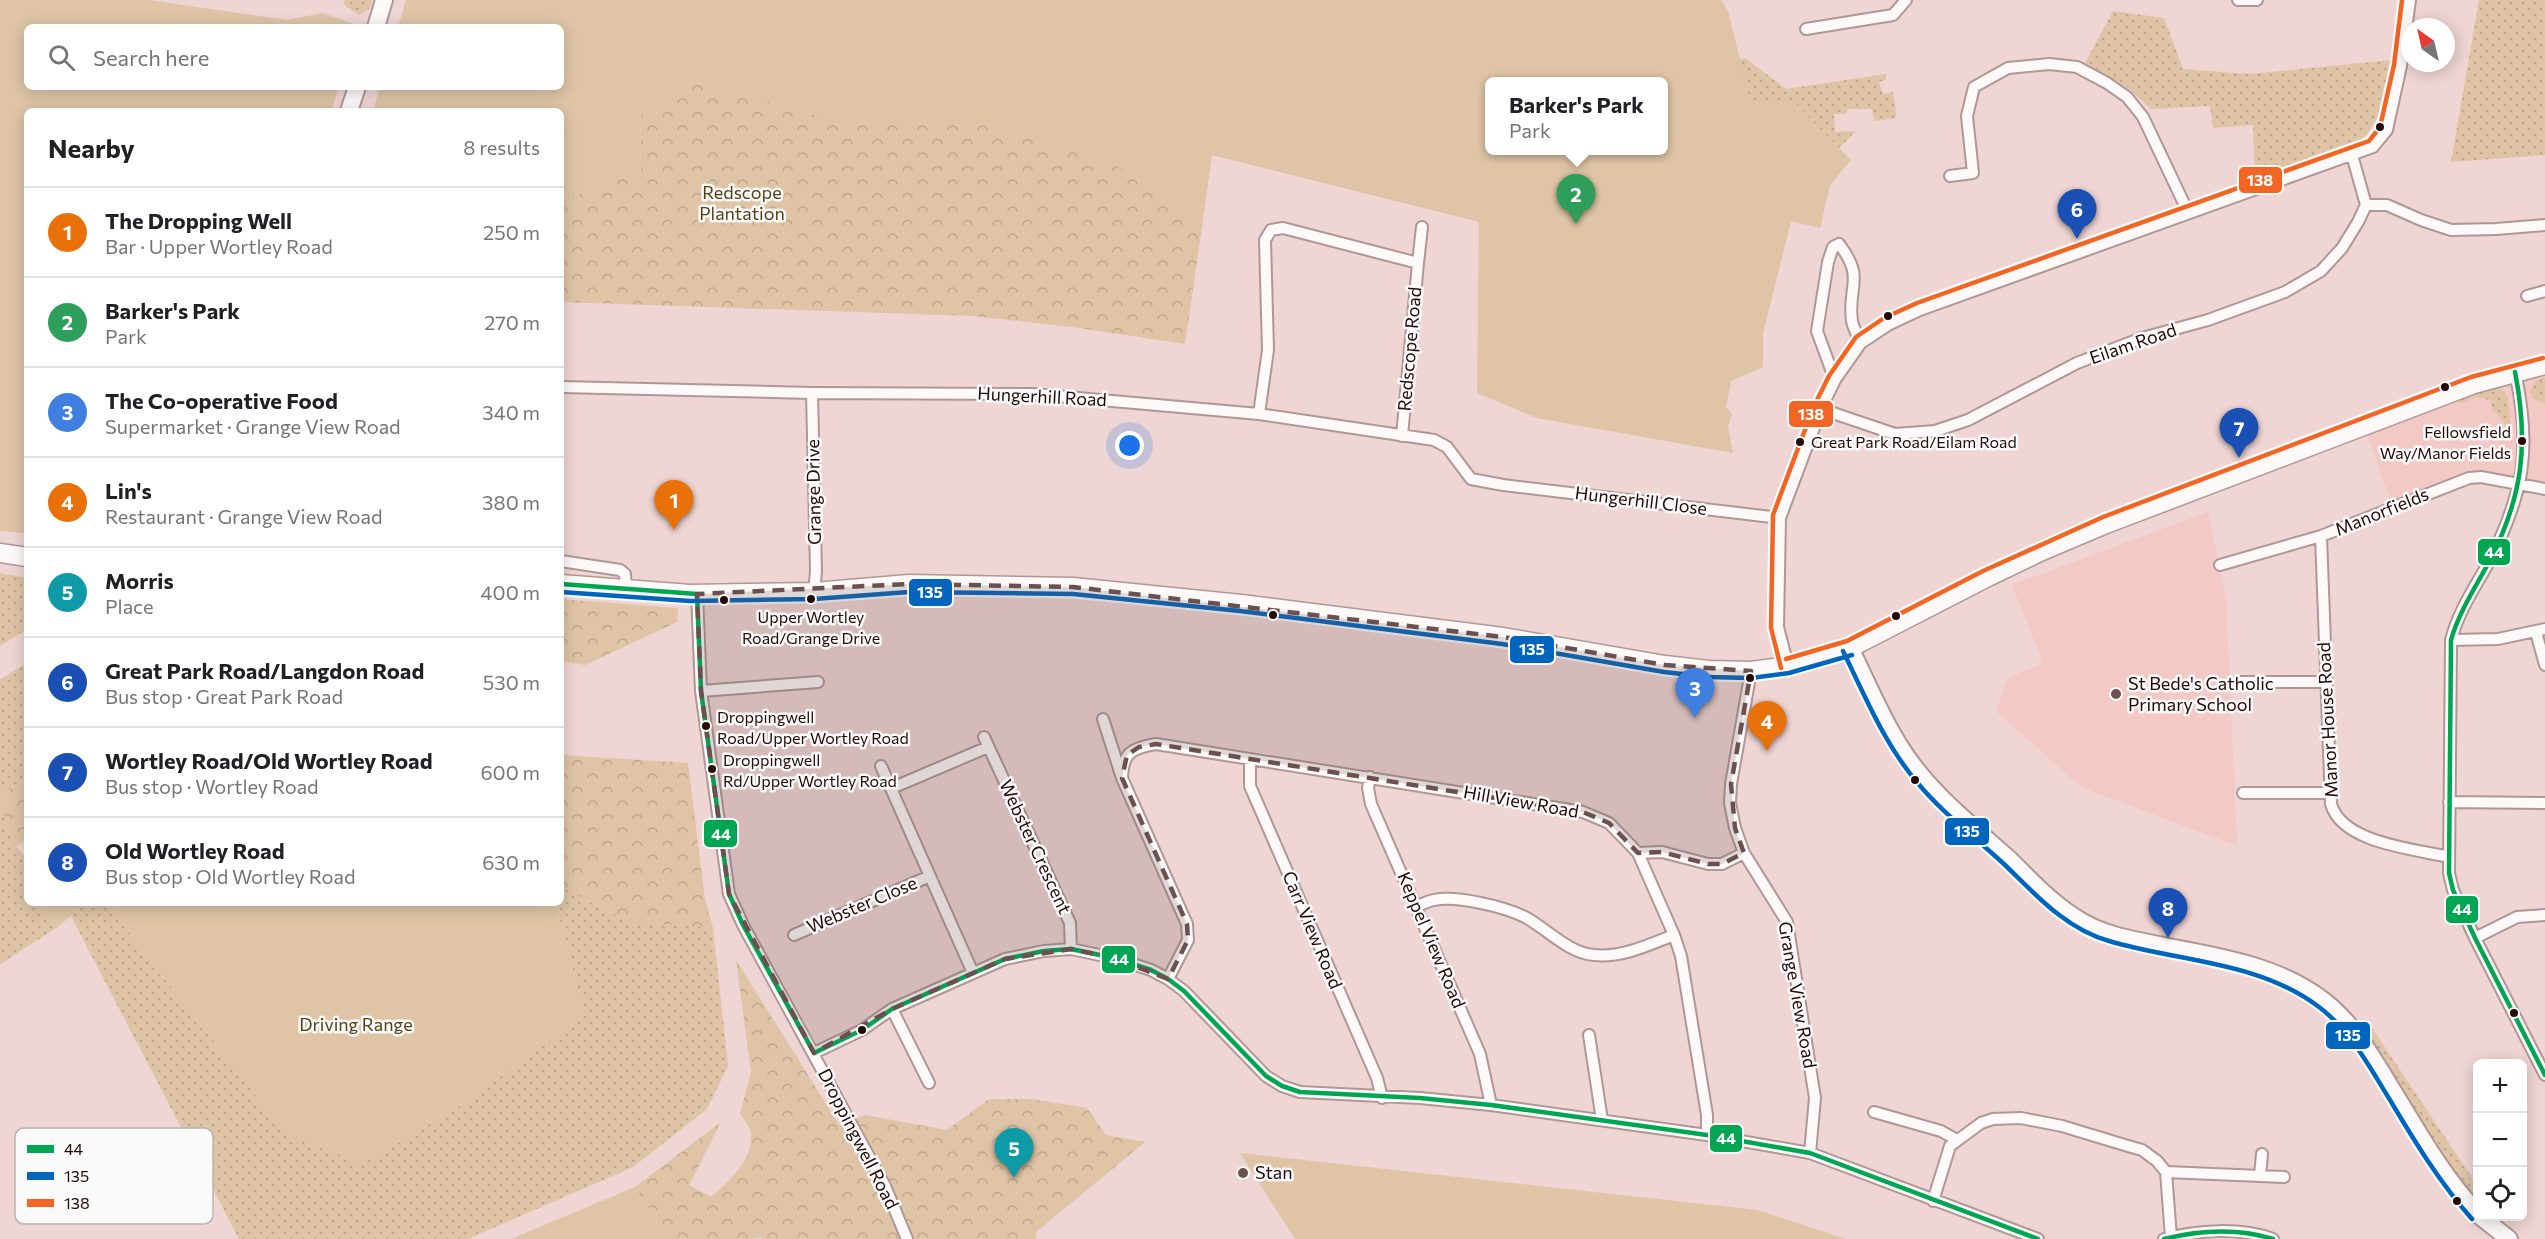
<!DOCTYPE html>
<html lang="en">
<head>
<meta charset="utf-8">
<style>
	body { margin:0; font-family:Commissioner,sans-serif; background:#f2f2f2; color:#202124 }
	.controls { position:absolute; right:18px; bottom:18px; display:grid; overflow:hidden; border-radius:9px; box-shadow:0 3px 15px #0003 }
	.controls button { width:54px; height:54px; display:grid; place-items:center; padding:0; border:0; border-bottom:2px solid #e0e0e0; background:#fff; color:#202124; font:30px sans-serif }
	.compass { position:absolute; left:2401px; top:18px; width:54px; height:54px; border-radius:50%; background:#fff; box-shadow:0 3px 15px #0003; rotate:326deg }
	.you { position:absolute; left:1130px; top:446px; width:21px; height:21px; margin:-15px; border:4px solid #fff; border-radius:50%; background:#1a73e8; box-shadow:0 0 0 9px #1a73e833 }
	.badge { display:grid; place-items:center; width:39px; height:39px; border-radius:50%; background:#6b504f; color:#fff; font-size:20px; font-weight:700 }
	.pin { position:absolute; translate:-50% -50px; filter:drop-shadow(0 2px 3px #0008) }
	.pin::after { content:''; position:absolute; top:32px; width:21px; height:18px; background:inherit; clip-path:polygon(0 0,100% 0,50% 100%) }
	.popup { position:absolute; left:1485px; top:77px; width:183px; height:78px; box-sizing:border-box; display:grid; place-content:center; border-radius:9px; background:#fff; filter:drop-shadow(0 2px 4px #0005); font-size:20px; white-space:nowrap; color:#757577 }
	.popup b { font-size:22px; color:#202124 }
	.popup::after { content:''; position:absolute; left:50%; top:100%; margin-left:-12px; border:12px solid transparent; border-top-color:#fff }
	.list { margin:0; padding:0; list-style:none }
	h2 { display:flex; justify-content:space-between; align-items:center; height:78px; margin:0; padding:0 24px; font-size:26px }
	h2 small { font-size:20px; font-weight:400; color:#757577 }
	.list li { display:grid; grid-template-columns:39px 1fr auto; gap:18px; align-items:center; box-sizing:border-box; height:90px; padding:0 24px; border-top:2px solid #e0e0e0 }
	.list b { display:block; font-size:22px; white-space:nowrap }
	.list p { margin:0; font-size:20px; white-space:nowrap; color:#757577 }
	.list em { font-size:20px; font-style:normal; color:#757577 }
	.icon { flex:none; width:33px; height:33px; fill:none; stroke:currentColor; stroke-width:2; stroke-linecap:round; stroke-linejoin:round }
	.map { position:relative; flex:none; width:2545px; height:1239px; overflow:hidden }
	.search { position:absolute; background:#fff; box-shadow:0 3px 15px #0003; left:24px; top:24px; width:540px; height:66px; display:flex; align-items:center; gap:15px; box-sizing:border-box; padding:0 21px; border-radius:9px; color:#757577; font-size:22px }
	.panel { position:absolute; background:#fff; box-shadow:0 3px 15px #0003; left:24px; top:108px; width:540px; height:798px; border-radius:9px }
	.map>svg:first-child { display:block }
</style>
</head>
<body>
<div class="map">
<svg width="2545" height="1239" viewBox="0 0 2545 1239">
	<defs>
		<pattern id="grass-dots" width="8" height="8" patternUnits="userSpaceOnUse" patternTransform="scale(1.5)"><rect width="8" height="8" fill="#dfc4a6"/><path d="M2 2h.1M6 6h.1" fill="none" stroke="#bfa78d" stroke-width="1.8" stroke-linecap="round"/></pattern>
		<pattern id="forest-crowns" width="20" height="18" patternUnits="userSpaceOnUse" patternTransform="scale(1.5)"><rect width="20" height="18" fill="#dfc4a6"/><path d="M2 6a3 3 0 1 1 6 0M12 15a3 3 0 1 1 6 0" fill="none" stroke="#bfa78d"/></pattern>
	</defs>
	<rect width="100%" height="100%" fill="#efd5d3"/>
	<path fill="#f2c9c5" d="M 2545,365 L 2545,489 L 2481,477 L 2393,507 L 2363,425 Z
		M 2208,512 L 2226,598 L 2237,846 L 2081,787 L 1996,711 L 2008,678 L 2043,663 L 2012,585 Z"/>
	<path fill="url(#grass-dots)" d="M 345,0 L 372,0 L 369,9 L 359,15 L 343,4 Z
		M 2479,0 L 2545,0 L 2545,155 L 2451,162 Z
		M 2113,11 L 2164,18 L 2183,69 L 2250,74 L 2391,60 C 2384,91 2383,124 2356,144 L 2255,178 L 2253,125 L 2213,128 L 2210,106 L 2151,109 L 2127,87 L 2085,63 Z
		M 1745,58 L 1786,89 L 1886,74 L 1886,80 L 1879,82 L 1883,94 L 1893,92 L 1896,115 L 1895,118 L 1874,121 L 1872,109 L 1847,109 L 1846,114 L 1834,114 L 1835,132 L 1856,131 L 1839,148 L 1792,100 L 1750,100 L 1739,60 Z
		M 2545,377 L 2545,404 L 2532,397 L 2530,391 L 2536,380 Z
		M 2494,387 L 2502,390 L 2508,398 L 2512,443 L 2502,419 L 2492,410 L 2491,400 L 2477,397 L 2459,404 L 2458,400 Z
		M 0,573 L 27,578 L 27,629 L 0,646 Z
		M 27,663 L 27,780 L 0,793 L 0,679 Z
		M 0,806 L 16,846 L 27,860 L 27,903 L 43,903 L 39,908 L 55,929 L 0,964 Z
		M 561,887 L 628,921 L 713,928 L 728,1066 L 707,1109 L 633,1167 L 468,1239 L 239,1239 L 71,916 L 86,903 L 106,903 L 284,1132 L 362,1164 L 461,1105 L 585,1015 L 555,903 L 561,903 Z
		M 2372,1028 L 2477,1185 L 2477,1202 L 2447,1164 L 2366,1032 Z"/>
	<path fill="url(#forest-crowns)" d="M 693,83 L 746,95 L 818,116 L 972,122 L 1113,162 L 1202,227 L 1185,344 L 1072,327 L 973,316 L 561,302 L 561,201 L 641,171 L 640,115 Z
		M 561,599 L 678,608 L 677,622 L 585,665 L 561,661 Z
		M 561,755 L 688,763 L 705,899 L 713,928 L 628,921 L 561,887 Z
		M 27,780 L 27,840 L 16,846 L 0,806 L 0,793 Z
		M 736,960 L 840,1126 L 865,1115 L 947,1130 L 989,1099 L 1031,1099 L 1087,1108 L 1106,1135 L 1145,1142 L 1036,1232 L 1036,1239 L 763,1239 L 761,1237 L 751,1239 L 669,1239 L 635,1187 L 721,1122 L 689,1185 L 711,1197 C 729,1182 753,1160 751,1134 C 751,1128 744,1119 740,1114 L 751,1072 Z"/>
	<path fill="#dfc4a6" fill-rule="evenodd" d="M 0,0 L 149,0 L 287,20 L 323,13 L 359,26 L 27,27 L 27,87 L 339,87 L 331,111 L 27,111 L 27,533 L 0,531 Z
		M 406,0 L 1721,0 L 1728,11 L 1750,100 L 1792,100 L 1851,160 L 1830,185 L 1820,228 L 1791,221 L 1763,333 L 1763,367 L 1731,381 L 1726,407 L 1732,414 L 1728,426 L 1733,453 L 1537,418 L 1477,393 L 1479,222 L 1212,155 L 1202,227 L 1112,162 L 972,122 L 818,116 L 746,95 L 693,83 L 640,115 L 641,171 L 561,201 L 561,111 L 373,111 L 380,87 L 561,87 L 561,27 L 398,27 ZM 1489,82 L 1663,82 L 1663,150 L 1489,150 Z
		M 43,903 L 86,903 L 55,929 L 39,908 Z
		M 106,903 L 555,903 L 585,1015 L 461,1105 L 362,1164 L 284,1132 Z
		M 1240,1153 L 1757,1210 L 1846,1239 L 1295,1239 Z
		M 635,1187 L 669,1239 L 511,1239 Z"/>
	<g fill="none" stroke-linecap="round" stroke-linejoin="round">
		<g stroke="#b09796" stroke-width="14">
			<path id="street" d="M 2238,0 L 2257,0
				M 1806,29 L 1893,15 L 1906,0
				M 1950,176 L 1973,173 L 1967,116 L 1974,87 L 2008,68 L 2049,64 L 2077,67 L 2107,83 L 2127,97 L 2143,117 L 2188,212
				M 2366,205 L 2387,205 L 2421,220 L 2451,230 L 2496,229 L 2545,225
				M 1418,263 L 1422,227
				M 2527,296 L 2545,291
				M 2515,372 C 2532,448 2524,493 2489,562 C 2475,587 2458,612 2451,640 L 2449,873 L 2453,890 L 2475,938 L 2545,1075
				M 1835,380 L 1817,331 L 1828,262 L 1833,247 L 1839,244 C 1866,279 1847,286 1852,321 C 1853,328 1858,336 1861,343
				M 561,387 L 812,393 L 1033,394 L 1259,414 L 1434,440 L 1447,447 L 1471,479 L 1503,485 L 1780,518
				M 812,393 L 816,571 L 814,592
				M 1821,409 L 1895,434 L 1935,431 L 1968,420 L 2077,363 L 2142,338 L 2208,320 L 2285,292 L 2321,271 L 2342,248 L 2358,222 L 2366,205 L 2352,155
				M 1259,414 L 1268,350 L 1265,240 L 1271,230 L 1283,228 L 1418,263 L 1402,436
				M 2321,536 L 2331,804 C 2342,843 2414,849 2449,857
				M 561,561 L 620,570 L 625,574 L 626,589
				M 2220,565 L 2321,536 L 2469,478 L 2481,477 L 2545,489
				M 697,594 L 701,691 L 729,894 L 743,925 L 885,1186 L 907,1239
				M 2536,632 L 2545,665
				M 2451,640 L 2498,639 L 2545,629
				M 1788,666 L 1778,627 L 1780,518 L 1821,409 L 1835,380 L 1861,343 L 1888,325 L 1920,310 L 2373,147 L 2387,130 L 2401,66 L 2410,0
				M 1751,671 L 1731,784 L 1730,803 L 1735,828 L 1744,853 L 1787,922 L 1815,1098 L 1810,1153
				M 2237,682 L 2325,682
				M 701,691 L 818,682
				M 1103,719 L 1122,778 L 1187,924 L 1188,940 L 1168,979
				M 984,737 L 1070,923 L 1071,949
				M 1250,760 L 1250,786 L 1377,1078 L 1382,1098
				M 881,766 L 973,973
				M 1370,777 L 1368,788 L 1371,804 L 1480,1054 L 1491,1105
				M 1122,778 C 1123,753 1131,748 1156,744 L 1583,812 L 1609,823 L 1638,853 L 1674,935 L 1681,956 L 1707,1115 L 1707,1135
				M 892,788 L 988,747
				M 2243,793 L 2331,793
				M 2449,802 L 2545,803
				M 1638,853 L 1662,852 L 1708,864 L 1722,864 L 1744,853
				M 1417,906 C 1422,904 1429,901 1434,900 C 1456,895 1505,907 1525,917 C 1546,928 1568,953 1594,955 C 1622,958 1648,945 1674,935
				M 794,935 L 930,876
				M 2475,938 L 2517,917 L 2545,915
				M 892,1009 L 929,1083
				M 1589,1035 L 1602,1120
				M 814,1053 L 862,1030 L 892,1009 L 1005,959 L 1044,951 L 1071,949 L 1114,958 L 1151,970 L 1168,979 L 1184,991 L 1266,1076 L 1282,1086 L 1300,1092 L 1420,1098 L 1491,1105 L 1707,1135 L 1810,1153 L 2038,1239
				M 1874,1112 L 1941,1131 L 1957,1140
				M 2166,1172 L 2284,1177
				M 2260,1176 L 2262,1154
				M 1933,1201 L 1950,1146 L 1981,1123 L 1993,1119 L 2021,1118 L 2062,1126 L 2128,1146 L 2142,1150 L 2157,1161 L 2166,1172 L 2171,1237
				M 2164,1239 C 2197,1230 2240,1227 2273,1239"/>
		</g>
		<g stroke="#b09796" stroke-width="20">
			<path id="secondary" d="M 376,27 L 384,0
				M 349,111 L 357,87
				M 1850,648 C 1866,680 1880,715 1899,745 C 1926,790 1970,824 2009,859 C 2029,879 2050,901 2073,916 C 2086,925 2100,931 2114,935 C 2184,954 2265,955 2324,1001 C 2352,1023 2370,1053 2388,1083 C 2416,1128 2441,1175 2478,1214
				M 2480,1216 L 2509,1239"/>
		</g>
		<g stroke="#b09796" stroke-width="21">
			<path id="primary" d="M 0,553 L 27,557
				M 561,584 L 690,594 L 814,592 L 909,584 L 1073,587 L 1241,604 L 1503,637 L 1665,665 L 1709,670 L 1751,671 L 1788,666 L 1850,648 L 1986,578 L 2042,551 L 2106,524 L 2474,384 L 2545,365"/>
		</g>
		<use href="#street" stroke="#fdf9f8" stroke-width="10"/>
		<use href="#secondary" stroke="#fdf9f8" stroke-width="16"/>
		<use href="#primary" stroke="#fdf9f8" stroke-width="18"/>
		<g stroke="#fafafa" stroke-width="9">
			<path id="bus-1" d="M 2515,372 C 2529,443 2523,497 2489,562 C 2475,588 2459,612 2451,640 L 2449,873 L 2453,890 L 2475,938 L 2545,1075
				M 561,584 L 697,594
				M 697,594 L 701,691 L 729,894 L 743,925 L 814,1053
				M 814,1053 L 862,1030 L 892,1009 L 1005,959 L 1044,951 L 1071,949 L 1114,958 L 1151,970 L 1168,979 L 1184,991 L 1266,1076 L 1282,1086 L 1300,1092 L 1420,1098 L 1491,1105 L 1707,1135 L 1810,1153 L 2038,1239
				M 2164,1239 C 2201,1230 2237,1228 2273,1239"/>
		</g>
		<g stroke="#fafafa" stroke-width="9">
			<path id="bus-2" d="M 561,592 L 690,601 L 814,599 L 909,592 L 1073,594 L 1240,611 L 1502,644 L 1664,672 L 1709,677 L 1751,678 L 1789,673 L 1852,655
				M 1843,651 C 1865,696 1884,743 1916,781 C 1942,813 1975,837 2005,865 C 2036,895 2066,929 2109,941 C 2180,962 2258,961 2319,1007 C 2351,1031 2370,1068 2390,1100 C 2415,1142 2440,1183 2472,1219"/>
		</g>
		<g stroke="#fafafa" stroke-width="9">
			<path id="bus-3" d="M 1786,659 L 1847,641 L 1983,571 L 2103,517 L 2471,377 L 2543,358
				M 1781,668 L 1771,628 L 1773,515 L 1814,406 L 1829,376 L 1856,337 L 1884,318 L 1917,303 L 2369,141 L 2380,127 L 2394,65 L 2402,0"/>
		</g>
		<use href="#bus-1" stroke="#00a651" stroke-width="4.5"/>
		<use href="#bus-2" stroke="#0065bd" stroke-width="4.5"/>
		<use href="#bus-3" stroke="#f26522" stroke-width="4.5"/>
	</g>
	<path fill="#6b504f" fill-opacity="0.2" stroke="#6b504f" stroke-width="4.5" stroke-dasharray="12 8" stroke-linejoin="round" d="M 909,584 L 1073,587 L 1503,637 L 1665,665 L 1751,671 L 1731,784 L 1735,828 L 1744,853 L 1722,864 L 1708,864 L 1662,852 L 1638,853 L 1609,823 L 1583,812 L 1156,744 L 1139,747 L 1127,755 L 1122,778 L 1187,924 L 1188,940 L 1168,979 L 1114,958 L 1071,949 L 1005,959 L 892,1009 L 814,1053 L 729,894 L 701,691 L 697,594 Z"/>
	<g fill="#240908" stroke="#fafafa" stroke-width="2">
		<circle cx="2380" cy="127" r="5"/>
		<circle cx="1888" cy="316" r="5"/>
		<circle cx="2445" cy="387" r="5"/>
		<circle cx="2522" cy="441" r="5"/>
		<circle cx="1800" cy="442" r="5"/>
		<circle cx="811" cy="599" r="5"/>
		<circle cx="724" cy="600" r="5"/>
		<circle cx="1273" cy="615" r="5"/>
		<circle cx="1896" cy="616" r="5"/>
		<circle cx="1750" cy="678" r="5"/>
		<circle cx="706" cy="726" r="5"/>
		<circle cx="712" cy="769" r="5"/>
		<circle cx="1915" cy="780" r="5"/>
		<circle cx="2514" cy="1013" r="5"/>
		<circle cx="862" cy="1030" r="5"/>
		<circle cx="2457" cy="1201" r="5"/>
	</g>
	<g fill="#6b504f" stroke="#fafafa" stroke-width="2">
		<circle cx="2116" cy="694" r="6"/>
		<circle cx="1243" cy="1173" r="6"/>
	</g>
	<g text-anchor="middle" stroke-width="5" stroke-linejoin="round" paint-order="stroke">
		<g font-size="16" fill="#240908" stroke="#fafafa" text-anchor="start">
			<text x="2511" y="438" text-anchor="end">Fellowsfield<tspan x="2511" dy="21">Way/Manor Fields</tspan></text>
			<text x="1811" y="448">Great Park Road/Eilam Road</text>
			<text x="811" y="623" text-anchor="middle">Upper Wortley<tspan x="811" dy="21">Road/Grange Drive</tspan></text>
			<text x="717" y="723">Droppingwell<tspan x="717" dy="21">Road/Upper Wortley Road</tspan></text>
			<text x="723" y="766">Droppingwell<tspan x="723" dy="21">Rd/Upper Wortley Road</tspan></text>
		</g>
		<g font-size="18" fill="#534118" stroke="#fafafa">
			<text x="742" y="199">Redscope<tspan x="742" dy="21">Plantation</tspan></text>
			<text x="356" y="1031">Driving Range</text>
		</g>
		<g font-size="18" fill="#240908" stroke="#fafafa">
			<text transform="translate(2133 344) rotate(-19)" y="6">Eilam Road</text>
			<text transform="translate(1410 349) rotate(-85)" y="6">Redscope Road</text>
			<text transform="translate(1042 397) rotate(3)" y="6">Hungerhill Road</text>
			<text transform="translate(814 492) rotate(-91)" y="6">Grange Drive</text>
			<text transform="translate(1641 501) rotate(7)" y="6">Hungerhill Close</text>
			<text transform="translate(2382 512) rotate(-22)" y="6">Manorfields</text>
			<text transform="translate(2328 720) rotate(-93)" y="6">Manor House Road</text>
			<text transform="translate(1521 802) rotate(10)" y="6">Hill View Road</text>
			<text transform="translate(1035 847) rotate(65)" y="6">Webster Crescent</text>
			<text transform="translate(862 905) rotate(-23)" y="6">Webster Close</text>
			<text transform="translate(1312 930) rotate(67)" y="6">Carr View Road</text>
			<text transform="translate(1431 940) rotate(67)" y="6">Keppel View Road</text>
			<text transform="translate(1797 995) rotate(80)" y="6">Grange View Road</text>
			<text transform="translate(858 1139) rotate(63)" y="6">Droppingwell Road</text>
		</g>
		<g font-size="18" fill="#240908" stroke="#fafafa" text-anchor="start">
			<text x="2128" y="690">St Bede's Catholic<tspan x="2128" dy="21">Primary School</tspan></text>
			<text x="1255" y="1179">Stan</text>
		</g>
	</g>
	<rect x="15" y="1128" width="198" height="96" rx="9" fill="#fafafa" stroke="#bab2b1" stroke-width="1.5"/>
	<rect x="27" y="1145" width="27" height="8" fill="#00a651"/>
	<rect x="27" y="1172" width="27" height="8" fill="#0065bd"/>
	<rect x="27" y="1199" width="27" height="8" fill="#f26522"/>
	<g font-size="16" fill="#240908">
		<text x="64" y="1155">44</text>
		<text x="64" y="1182">135</text>
		<text x="64" y="1209">138</text>
	</g>
	<g stroke="#fafafa" stroke-width="2">
		<rect x="2238" y="166" width="45" height="28" rx="6" fill="#f26522"/>
		<rect x="1788" y="400" width="46" height="28" rx="6" fill="#f26522"/>
		<rect x="2477" y="538" width="34" height="28" rx="6" fill="#00a651"/>
		<rect x="908" y="578" width="45" height="29" rx="6" fill="#0065bd"/>
		<rect x="1509" y="635" width="46" height="29" rx="6" fill="#0065bd"/>
		<rect x="1944" y="817" width="46" height="29" rx="6" fill="#0065bd"/>
		<rect x="703" y="819" width="35" height="29" rx="6" fill="#00a651"/>
		<rect x="2445" y="895" width="34" height="29" rx="6" fill="#00a651"/>
		<rect x="1101" y="945" width="35" height="29" rx="6" fill="#00a651"/>
		<rect x="2325" y="1021" width="46" height="29" rx="6" fill="#0065bd"/>
		<rect x="1709" y="1124" width="34" height="29" rx="6" fill="#00a651"/>
	</g>
	<g font-size="16" text-anchor="middle" font-weight="bold" fill="#fff">
		<text x="2260" y="186">138</text>
		<text x="1811" y="420">138</text>
		<text x="2494" y="558">44</text>
		<text x="930" y="598">135</text>
		<text x="1532" y="655">135</text>
		<text x="1967" y="837">135</text>
		<text x="721" y="840">44</text>
		<text x="2462" y="915">44</text>
		<text x="1119" y="965">44</text>
		<text x="2348" y="1041">135</text>
		<text x="1726" y="1144">44</text>
	</g>
</svg>
<div class="controls">
<button>+</button>
<button>−</button>
<button><svg class="icon" aria-label="locate" viewBox="0 0 24 24"><circle cx="12" cy="12" r="6"/><path d="M12 2v4M12 18v4M2 12h4M18 12h4"/></svg></button>
</div>
<svg class="compass" viewBox="-18 -18 36 36"><path d="M0-13l5 13h-10z" fill="#e53935"/><path d="M0 13l5-13h-10z" fill="#757577"/></svg>
<div class="you"></div>
<div class="pin badge" style="left:674px;top:530px;background:#e8710a">1</div>
<div class="pin badge" style="left:1576px;top:224px;background:#2e9e5b">2</div>
<div class="popup"><b>Barker's Park</b>Park</div>
<div class="pin badge" style="left:1695px;top:718px;background:#3f7fe0">3</div>
<div class="pin badge" style="left:1767px;top:751px;background:#e8710a">4</div>
<div class="pin badge" style="left:1014px;top:1178px;background:#0f9aa8">5</div>
<div class="pin badge" style="left:2077px;top:239px;background:#1a4fb4">6</div>
<div class="pin badge" style="left:2239px;top:458px;background:#1a4fb4">7</div>
<div class="pin badge" style="left:2168px;top:938px;background:#1a4fb4">8</div>
<div class="search"><svg class="icon" aria-label="search" viewBox="0 0 24 24"><circle cx="10" cy="10" r="6"/><path d="M15 15l6 6"/></svg>Search here</div>
<section class="panel">
<h2>Nearby<small>8 results</small></h2>
<ul class="list">
<li><span class="badge" style="background:#e8710a">1</span><div><b>The Dropping Well</b><p>Bar · Upper Wortley Road</p></div><em>250 m</em></li>
<li><span class="badge" style="background:#2e9e5b">2</span><div><b>Barker's Park</b><p>Park</p></div><em>270 m</em></li>
<li><span class="badge" style="background:#3f7fe0">3</span><div><b>The Co-operative Food</b><p>Supermarket · Grange View Road</p></div><em>340 m</em></li>
<li><span class="badge" style="background:#e8710a">4</span><div><b>Lin's</b><p>Restaurant · Grange View Road</p></div><em>380 m</em></li>
<li><span class="badge" style="background:#0f9aa8">5</span><div><b>Morris</b><p>Place</p></div><em>400 m</em></li>
<li><span class="badge" style="background:#1a4fb4">6</span><div><b>Great Park Road/Langdon Road</b><p>Bus stop · Great Park Road</p></div><em>530 m</em></li>
<li><span class="badge" style="background:#1a4fb4">7</span><div><b>Wortley Road/Old Wortley Road</b><p>Bus stop · Wortley Road</p></div><em>600 m</em></li>
<li><span class="badge" style="background:#1a4fb4">8</span><div><b>Old Wortley Road</b><p>Bus stop · Old Wortley Road</p></div><em>630 m</em></li>
</ul>
</section>
</div>
</body>
</html>
